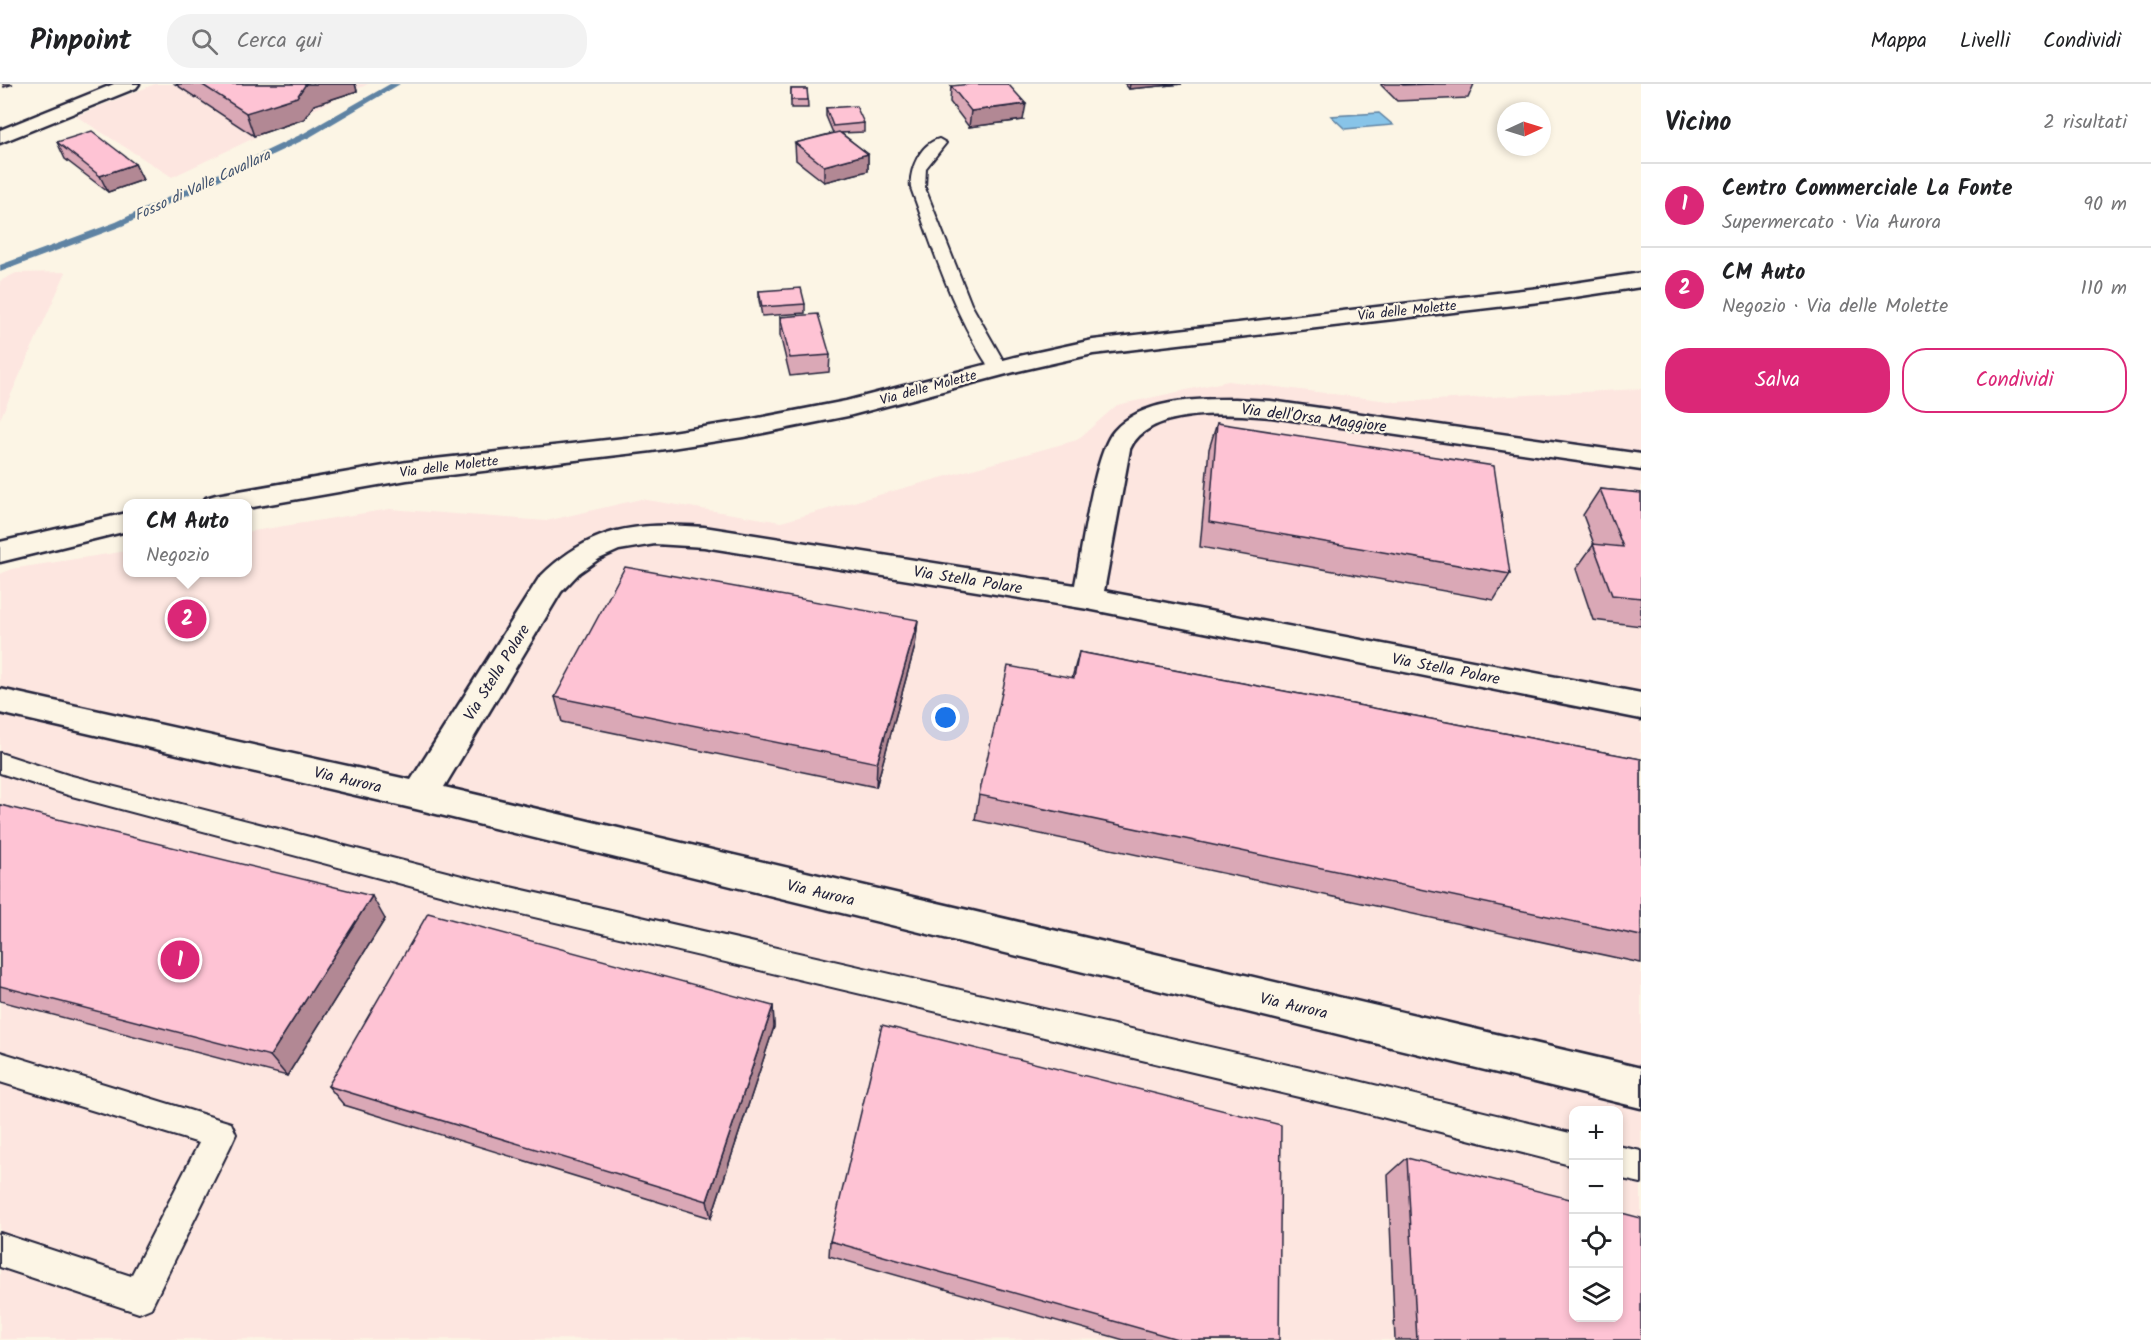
<!DOCTYPE html>
<html lang="it">
<head>
<meta charset="utf-8">
<style>
	body { margin:0; font-family:Kalam,sans-serif; background:#f2f2f2; color:#202124 }
	.controls { position:absolute; right:18px; bottom:18px; display:grid; overflow:hidden; border-radius:12px; box-shadow:0 3px 9px #0003 }
	.controls button { width:54px; height:54px; display:grid; place-items:center; padding:0; border:0; border-bottom:2px solid #e0e0e0; background:#fff; color:#202124; font:30px sans-serif }
	.compass { position:absolute; left:1497px; top:18px; width:54px; height:54px; border-radius:50%; background:#fff; box-shadow:0 3px 9px #0003; rotate:86deg }
	.you { position:absolute; left:946px; top:634px; width:21px; height:21px; margin:-15px; border:4px solid #fff; border-radius:50%; background:#1a73e8; box-shadow:0 0 0 9px #1a73e833 }
	.badge { display:grid; place-items:center; width:39px; height:39px; border-radius:50%; background:#db2777; color:#fff; font-size:20px; font-weight:700 }
	.pin { position:absolute; translate:-50% -50%; border:3px solid #fff; box-shadow:0 2px 6px #0006 }
	.popup { position:absolute; left:123px; top:415px; width:129px; height:78px; box-sizing:border-box; display:grid; place-content:center; border-radius:12px; background:#fff; filter:drop-shadow(0 2px 4px #0005); font-size:20px; white-space:nowrap; color:#757577 }
	.popup b { font-size:22px; color:#202124 }
	.popup::after { content:''; position:absolute; left:50%; top:100%; margin-left:-12px; border:12px solid transparent; border-top-color:#fff }
	.list { margin:0; padding:0; list-style:none }
	h2 { display:flex; justify-content:space-between; align-items:center; height:78px; margin:0; padding:0 24px; font-size:26px }
	h2 small { font-size:20px; font-weight:400; color:#757577 }
	.list li { display:grid; grid-template-columns:39px 1fr auto; gap:18px; align-items:center; box-sizing:border-box; height:84px; padding:0 24px; border-top:2px solid #e0e0e0 }
	.list b { display:block; font-size:22px; white-space:nowrap }
	.list p { margin:0; font-size:20px; white-space:nowrap; color:#757577 }
	.list em { font-size:20px; font-style:normal; color:#757577 }
	.actions { display:flex; gap:12px; padding:18px 24px }
	.actions a { flex:1; padding:14px 0; border:2px solid #db2777; border-radius:24px; text-align:center; font-size:21px; color:#db2777 }
	.actions .main { background:#db2777; color:#fff }
	.icon { flex:none; width:33px; height:33px; fill:none; stroke:currentColor; stroke-width:2; stroke-linecap:round; stroke-linejoin:round }
	.map { position:relative; flex:none; width:1641px; height:1256px; overflow:hidden }
	header { display:flex; align-items:center; gap:36px; box-sizing:border-box; height:84px; padding:0 30px; background:#fff; border-bottom:2px solid #e0e0e0 }
	header strong { font-size:28px }
	nav { display:flex; gap:33px; margin-inline-start:auto; font-size:21px }
	.search { width:420px; height:54px; background:#f2f2f2; display:flex; align-items:center; gap:15px; box-sizing:border-box; padding:0 21px; border-radius:24px; color:#757577; font-size:22px }
	main { display:flex }
	aside { flex:1; background:#fff }
	.map>svg:first-child { display:block }
</style>
</head>
<body>
<header>
<strong>Pinpoint</strong>
<div class="search"><svg class="icon" aria-label="search" viewBox="0 0 24 24"><circle cx="10" cy="10" r="6"/><path d="M15 15l6 6"/></svg>Cerca qui</div>
<nav><a>Mappa</a><a>Livelli</a><a>Condividi</a></nav>
</header>
<main>
<div class="map">
<svg width="1641" height="1256" viewBox="0 0 1641 1256">
	<rect width="100%" height="100%" fill="#fcf5e5"/>
	<filter id="ink" filterUnits="userSpaceOnUse"><feTurbulence type="fractalNoise" baseFrequency=".0167" numOctaves="2"/><feDisplacementMap in="SourceGraphic" scale="12" xChannelSelector="R" yChannelSelector="G"/><feConvolveMatrix kernelMatrix="1 2 1 2 8 2 1 2 1" color-interpolation-filters="sRGB"/></filter>
	<g filter="url(#ink)">
		<path fill="#fde6e0" fill-rule="evenodd" d="M 155,0 L 368,0 L 172,93 L 76,32 Z
			M 66,188 L 0,335 L 0,336 L 0,197 L 16,189 Z
			M 1228,297 L 1397,318 L 1641,305 L 1641,1256 L 0,1255 L 0,490 L 11,485 L 127,467 L 127,488 L 247,488 L 247,448 L 390,425 L 546,437 L 641,415 L 781,438 L 1077,356 L 1117,321 ZM 1574,1026 L 1618,1026 L 1618,1234 L 1574,1234 Z"/>
		<path fill="#88c4e8" stroke="#5f83a3" stroke-width="1.5" d="M 1379,29 L 1393,41 L 1345,45 L 1331,32 Z"/>
		<g fill="none" stroke-linecap="round" stroke-linejoin="round">
			<path fill="#5f83a3" fill-rule="evenodd" d="M 390,0 L 400,0 L 310,53 L 122,142 L 0,188 L 0,181 L 116,138 L 304,49 Z"/>
			<g stroke="#22223b" stroke-width="4">
				<path id="service" d="M 939,55 L 946,59 L 926,84 L 925,104 L 971,220 L 1008,285 L 1005,289 L 993,289 C 954,233 934,167 911,104 C 909,86 920,60 939,55 Z
					M 0,669 L 68,691 L 462,792 L 1354,996 L 1574,1050 L 1574,1082 L 1354,1026 L 462,816 L 68,711 L 0,689 Z
					M 0,968 L 231,1039 L 236,1050 L 231,1061 L 151,1224 L 139,1229 L 0,1183 L 0,1149 L 131,1192 L 199,1059 L 0,998 Z
					M 1618,1062 L 1641,1067 L 1641,1099 L 1618,1094 Z"/>
			</g>
			<g stroke="#22223b" stroke-width="5">
				<path id="minor" d="M 1235,315 L 1271,317 L 1641,370 L 1641,386 L 1271,333 C 1233,330 1149,322 1130,365 L 1104,507 L 1641,609 L 1641,635 L 1088,525 L 704,463 L 655,460 L 619,466 L 599,475 L 579,489 L 561,508 L 444,703 L 1641,984 L 1641,1024 L 420,726 L 0,629 L 0,605 L 411,696 L 539,494 C 590,443 635,438 704,443 L 1075,501 C 1082,467 1094,369 1114,347 C 1142,315 1196,315 1235,315 Z"/>
			</g>
			<g stroke="#22223b" stroke-width="5">
				<path id="tertiary" d="M 1641,189 L 1641,203 L 1548,217 L 1093,270 L 1018,287 L 848,332 L 743,353 L 652,367 L 407,396 L 247,424 L 247,420 L 202,420 L 206,414 L 216,411 L 407,378 L 652,351 L 743,337 L 846,317 L 1015,273 L 1093,256 L 1548,203 Z
					M 127,429 L 127,447 L 0,478 L 0,458 Z"/>
			</g>
			<g stroke="#22223b" stroke-width="5">
				<path id="secondary" d="M 114,0 L 139,0 L 136,4 L 0,59 L 0,46 Z"/>
			</g>
			<use href="#service" fill="#fcf5e5" fill-rule="evenodd"/>
			<use href="#minor" fill="#fcf5e5" fill-rule="evenodd"/>
			<use href="#tertiary" fill="#fcf5e5" fill-rule="evenodd"/>
			<use href="#secondary" fill="#fcf5e5" fill-rule="evenodd"/>
		</g>
		<path fill="#daa8b6" stroke="#22223b" stroke-width="1.5" d="M 175,0 L 355,0 L 357,7 L 314,21 L 304,35 L 254,52 Z
			M 1125,0 L 1182,0 L 1129,5 Z
			M 1381,0 L 1474,0 L 1468,14 L 1397,17 L 1381,1 Z
			M 951,2 L 1023,36 L 969,43 L 950,18 Z
			M 791,5 L 807,5 L 808,24 L 791,24 Z
			M 826,24 L 864,39 L 864,48 L 841,49 L 868,70 L 868,87 L 824,98 L 796,76 L 795,59 L 833,49 L 826,32 Z
			M 57,58 L 135,80 L 143,96 L 108,108 L 65,75 Z
			M 759,207 L 805,220 L 805,229 L 762,232 L 759,216 Z
			M 780,233 L 830,271 L 829,288 L 790,292 L 780,251 Z
			M 1217,339 L 1510,490 L 1494,516 L 1200,463 L 1209,365 Z
			M 1600,405 L 1641,409 L 1641,542 L 1593,536 L 1576,485 L 1594,460 L 1583,431 Z
			M 918,536 L 915,562 L 876,703 L 562,638 L 555,613 Z
			M 1079,568 L 1641,675 L 1641,879 L 975,736 L 979,711 L 1072,594 Z
			M 0,721 L 385,835 L 287,992 L 0,917 Z
			M 773,922 L 774,943 L 711,1134 L 344,1021 L 328,1002 Z
			M 1407,1074 L 1641,1256 L 1395,1256 L 1388,1091 Z
			M 830,1157 L 1279,1256 L 1124,1256 L 829,1172 Z"/>
		<path fill="#b28894" stroke="#22223b" stroke-width="1.5" d="M 3,0 L 13,0 L 4,3 Z
			M 306,0 L 355,0 L 357,7 L 314,21 L 304,35 L 254,52 L 246,29 Z
			M 1130,0 L 1182,0 L 1129,5 Z
			M 1026,20 L 1023,36 L 969,43 L 971,27 Z
			M 868,70 L 868,87 L 824,98 L 824,82 Z
			M 135,80 L 143,96 L 108,108 L 100,92 Z
			M 918,536 L 915,562 L 876,703 L 877,679 Z
			M 372,812 L 385,835 L 287,992 L 270,972 Z
			M 773,922 L 774,943 L 711,1134 L 707,1117 Z"/>
		<path fill="#fec3d4" stroke="#22223b" stroke-width="1.5" d="M 201,0 L 306,0 L 297,13 L 246,29 Z
			M 971,0 L 1008,0 L 1026,20 L 971,27 L 951,2 Z
			M 1401,0 L 1434,0 L 1403,1 Z
			M 791,5 L 807,5 L 808,16 L 791,16 Z
			M 856,22 L 864,39 L 833,42 L 826,24 Z
			M 92,47 L 135,80 L 100,92 L 57,58 Z
			M 839,48 L 868,70 L 824,82 L 795,59 Z
			M 801,204 L 805,220 L 762,223 L 759,207 Z
			M 818,230 L 830,271 L 790,274 L 780,233 Z
			M 1217,339 L 1494,382 L 1510,490 L 1209,438 Z
			M 1600,405 L 1641,409 L 1641,514 L 1612,511 L 1593,460 L 1623,463 Z
			M 625,483 L 918,536 L 877,679 L 555,613 Z
			M 1079,568 L 1641,675 L 1641,852 L 979,711 L 1008,582 L 1074,594 Z
			M 0,721 L 372,812 L 270,972 L 0,902 Z
			M 428,829 L 773,922 L 707,1117 L 328,1002 Z
			M 882,941 L 1281,1041 L 1279,1256 L 1181,1256 L 830,1157 Z
			M 1407,1074 L 1574,1116 L 1574,1233 L 1618,1233 L 1618,1128 L 1641,1134 L 1641,1256 L 1417,1256 Z"/>
	</g>
	<g text-anchor="middle" stroke-width="4.5" stroke-linejoin="round" paint-order="stroke">
		<g font-size="14" fill="#22223b" stroke="#fcf5e5">
			<text transform="translate(1407 226) rotate(-6)" y="5">Via delle Molette</text>
			<text transform="translate(928 303) rotate(-15)" y="5">Via delle Molette</text>
			<text transform="translate(449 382) rotate(-7)" y="5">Via delle Molette</text>
		</g>
		<g font-size="15" font-style="italic" fill="#41536f" stroke="#fcf5e5">
			<text transform="translate(202 101) rotate(-25)" y="5">Fosso di Valle Cavallara</text>
		</g>
		<g font-size="16" fill="#22223b" stroke="#fcf5e5">
			<text transform="translate(1314 333) rotate(7)" y="6">Via dell'Orsa Maggiore</text>
			<text transform="translate(968 495) rotate(9)" y="6">Via Stella Polare</text>
			<text transform="translate(1446 584) rotate(11)" y="6">Via Stella Polare</text>
			<text transform="translate(496 588) rotate(-58)" y="6">Via Stella Polare</text>
			<text transform="translate(348 695) rotate(13)" y="6">Via Aurora</text>
			<text transform="translate(821 808) rotate(13)" y="6">Via Aurora</text>
			<text transform="translate(1294 921) rotate(13)" y="6">Via Aurora</text>
		</g>
	</g>
</svg>
<div class="controls">
<button>+</button>
<button>−</button>
<button><svg class="icon" aria-label="locate" viewBox="0 0 24 24"><circle cx="12" cy="12" r="6"/><path d="M12 2v4M12 18v4M2 12h4M18 12h4"/></svg></button>
<button><svg class="icon" aria-label="layers" viewBox="0 0 24 24"><path d="M12 4l9 5-9 5-9-5zM3 14l9 5 9-5"/></svg></button>
</div>
<svg class="compass" viewBox="-18 -18 36 36"><path d="M0-13l5 13h-10z" fill="#e53935"/><path d="M0 13l5-13h-10z" fill="#757577"/></svg>
<div class="you"></div>
<div class="pin badge" style="left:180px;top:876px">1</div>
<div class="pin badge" style="left:187px;top:535px">2</div>
<div class="popup"><b>CM Auto</b>Negozio</div>
</div>
<aside>
<h2>Vicino<small>2 risultati</small></h2>
<ul class="list">
<li><span class="badge">1</span><div><b>Centro Commerciale La Fonte</b><p>Supermercato · Via Aurora</p></div><em>90 m</em></li>
<li><span class="badge">2</span><div><b>CM Auto</b><p>Negozio · Via delle Molette</p></div><em>110 m</em></li>
</ul>
<div class="actions"><a class="main">Salva</a><a>Condividi</a></div>
</aside>
</main>
</body>
</html>
